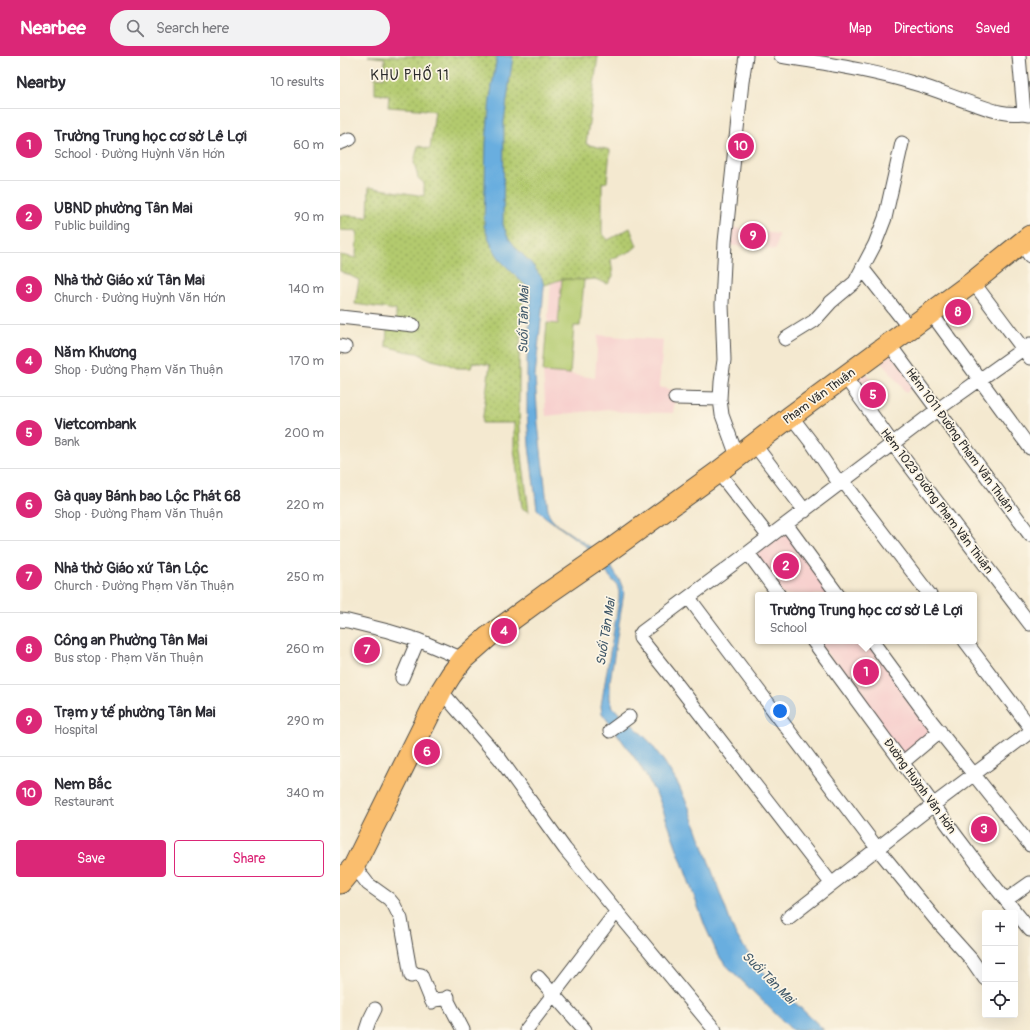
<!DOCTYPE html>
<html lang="en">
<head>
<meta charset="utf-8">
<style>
	body { margin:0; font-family:Pangolin,sans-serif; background:#f2f2f3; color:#2b2b33 }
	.controls { position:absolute; right:12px; bottom:12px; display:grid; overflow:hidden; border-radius:4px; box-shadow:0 4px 16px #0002 }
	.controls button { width:36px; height:36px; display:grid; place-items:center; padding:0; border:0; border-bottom:1px solid #e1e1e2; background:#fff; color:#2b2b33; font:20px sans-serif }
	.you { position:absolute; left:440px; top:655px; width:14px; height:14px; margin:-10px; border:3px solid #fff; border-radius:50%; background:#1a73e8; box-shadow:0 0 0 6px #1a73e833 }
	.badge { display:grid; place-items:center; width:26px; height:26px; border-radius:50%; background:#db2777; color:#fff; font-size:13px; font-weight:700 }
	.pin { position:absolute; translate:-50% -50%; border:2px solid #fff; box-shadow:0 1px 4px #0006 }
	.popup { position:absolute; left:415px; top:536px; width:222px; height:52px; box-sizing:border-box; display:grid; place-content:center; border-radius:4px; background:#fff; filter:drop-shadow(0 1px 3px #0005); font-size:13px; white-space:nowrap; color:#7c7c81 }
	.popup b { font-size:15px; color:#2b2b33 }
	.popup::after { content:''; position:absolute; left:50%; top:100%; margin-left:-8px; border:8px solid transparent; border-top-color:#fff }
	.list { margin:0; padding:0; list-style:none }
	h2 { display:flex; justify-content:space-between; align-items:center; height:52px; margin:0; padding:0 16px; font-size:17px }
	h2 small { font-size:13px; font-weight:400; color:#7c7c81 }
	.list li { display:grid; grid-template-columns:26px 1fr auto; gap:12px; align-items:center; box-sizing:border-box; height:72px; padding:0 16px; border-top:1px solid #e1e1e2 }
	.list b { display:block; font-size:15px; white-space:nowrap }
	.list p { margin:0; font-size:13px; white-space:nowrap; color:#7c7c81 }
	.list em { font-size:13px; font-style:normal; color:#7c7c81 }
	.actions { display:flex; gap:8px; padding:12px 16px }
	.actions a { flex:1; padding:9px 0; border:1px solid #db2777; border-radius:4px; text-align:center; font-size:14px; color:#db2777 }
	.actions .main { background:#db2777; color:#fff }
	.icon { flex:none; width:22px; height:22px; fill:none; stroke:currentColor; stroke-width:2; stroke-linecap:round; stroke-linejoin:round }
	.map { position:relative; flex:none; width:690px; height:974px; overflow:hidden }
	header { display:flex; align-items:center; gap:24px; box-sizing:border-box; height:56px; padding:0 20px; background:#db2777; color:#fff }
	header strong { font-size:19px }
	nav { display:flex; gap:22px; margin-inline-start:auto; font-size:14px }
	.search { width:280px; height:36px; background:#f2f2f3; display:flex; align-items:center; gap:10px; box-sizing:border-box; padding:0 14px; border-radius:22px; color:#7c7c81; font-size:15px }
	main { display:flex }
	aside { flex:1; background:#fff }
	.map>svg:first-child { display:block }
</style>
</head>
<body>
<header>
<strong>Nearbee</strong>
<div class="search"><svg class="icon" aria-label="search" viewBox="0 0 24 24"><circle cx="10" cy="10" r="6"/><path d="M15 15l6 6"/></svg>Search here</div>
<nav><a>Map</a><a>Directions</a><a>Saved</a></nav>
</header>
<main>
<aside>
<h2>Nearby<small>10 results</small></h2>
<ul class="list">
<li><span class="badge">1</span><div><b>Trường Trung học cơ sở Lê Lợi</b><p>School · Đường Huỳnh Văn Hớn</p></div><em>60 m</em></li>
<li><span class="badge">2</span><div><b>UBND phường Tân Mai</b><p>Public building</p></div><em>90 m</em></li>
<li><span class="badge">3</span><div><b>Nhà thờ Giáo xứ Tân Mai</b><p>Church · Đường Huỳnh Văn Hớn</p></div><em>140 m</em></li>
<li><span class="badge">4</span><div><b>Năm Khương</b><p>Shop · Đường Phạm Văn Thuận</p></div><em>170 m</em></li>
<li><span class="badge">5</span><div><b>Vietcombank</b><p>Bank</p></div><em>200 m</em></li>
<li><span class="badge">6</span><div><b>Gà quay Bánh bao Lộc Phát 68</b><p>Shop · Đường Phạm Văn Thuận</p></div><em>220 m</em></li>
<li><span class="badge">7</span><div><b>Nhà thờ Giáo xứ Tân Lộc</b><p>Church · Đường Phạm Văn Thuận</p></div><em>250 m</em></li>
<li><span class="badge">8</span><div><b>Công an Phường Tân Mai</b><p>Bus stop · Phạm Văn Thuận</p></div><em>260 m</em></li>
<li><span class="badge">9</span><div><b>Trạm y tế phường Tân Mai</b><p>Hospital</p></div><em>290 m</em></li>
<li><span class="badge">10</span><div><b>Nem Bắc</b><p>Restaurant</p></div><em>340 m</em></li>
</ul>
<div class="actions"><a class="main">Save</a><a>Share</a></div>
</aside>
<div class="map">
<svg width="690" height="974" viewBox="0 0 690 974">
	<defs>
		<pattern id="grass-dots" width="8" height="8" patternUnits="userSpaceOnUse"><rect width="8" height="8" fill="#b3ca6e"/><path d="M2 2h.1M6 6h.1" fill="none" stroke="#92a45b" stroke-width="1.8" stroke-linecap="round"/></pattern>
	</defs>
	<rect width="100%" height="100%" fill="#fcf5e5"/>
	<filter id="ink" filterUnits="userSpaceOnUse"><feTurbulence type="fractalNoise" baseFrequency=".025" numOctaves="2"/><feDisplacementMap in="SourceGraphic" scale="8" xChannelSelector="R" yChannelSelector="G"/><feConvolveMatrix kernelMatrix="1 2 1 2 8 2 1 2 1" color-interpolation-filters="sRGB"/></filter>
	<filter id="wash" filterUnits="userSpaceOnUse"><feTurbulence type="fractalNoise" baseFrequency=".012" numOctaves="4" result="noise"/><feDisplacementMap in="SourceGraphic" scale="16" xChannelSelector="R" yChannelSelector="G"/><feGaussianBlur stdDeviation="0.9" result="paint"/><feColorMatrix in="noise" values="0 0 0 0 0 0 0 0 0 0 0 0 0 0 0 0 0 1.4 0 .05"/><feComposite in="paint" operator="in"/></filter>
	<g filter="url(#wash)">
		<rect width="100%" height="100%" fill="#f4e9d0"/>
		<path fill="#f7d0ce" d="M 389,171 L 438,178 L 436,194 L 388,189 Z
			M 222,223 L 244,224 L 240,270 L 234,270 L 230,318 L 255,322 L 258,279 L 323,284 L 319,331 L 336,335 L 333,357 L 282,356 L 268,353 L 206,360 L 203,316 L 211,227 Z
			M 550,295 L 575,329 L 566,337 L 540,303 Z
			M 524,314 L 547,345 L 534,355 L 512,324 Z
			M 446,476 L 493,539 L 443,539 L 413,500 Z
			M 478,585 L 527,585 L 594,674 L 563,700 Z"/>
		<path fill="url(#grass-dots)" stroke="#6f7a4c" d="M 28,0 L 258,0 L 246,88 L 270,94 L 267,126 L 262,127 L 262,177 L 268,184 L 290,172 L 297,190 L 291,195 L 271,203 L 273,220 L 268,228 L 255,223 L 244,224 L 222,223 L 191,234 L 183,243 L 179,305 L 179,352 L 181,392 L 189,456 L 182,452 L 174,393 L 174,367 L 142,367 L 150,309 L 133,306 L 131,312 L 117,312 L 105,307 L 92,304 L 77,297 L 64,295 L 46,290 L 47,272 L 56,263 L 56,254 L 15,248 L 19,224 L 0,215 L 0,199 L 16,202 L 17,175 L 0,174 L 0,159 L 28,161 L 29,131 L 84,140 L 84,127 L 78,122 L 74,106 L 78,90 L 90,93 L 95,55 L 78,53 L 48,51 L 49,39 L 35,38 L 35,21 L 44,22 L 45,2 Z"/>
		<path fill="#b3ca6e" stroke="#6f7a4c" d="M 222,223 L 244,224 L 240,270 L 234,270 L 230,318 L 203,316 L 207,267 L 218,268 Z"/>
		<path fill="#69aedf" stroke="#4a6c85" d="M 157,0 L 173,0 L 164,66 L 163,169 L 167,179 L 170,184 L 177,193 L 191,207 L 202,222 L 204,231 L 202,255 L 195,320 L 198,368 L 207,447 C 209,460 208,461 219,470 L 264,500 L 280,525 L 284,536 L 270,625 L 270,643 L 273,651 L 282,661 L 292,668 L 309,685 L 325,707 L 338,728 L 350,754 L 393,873 C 414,913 452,943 484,974 L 452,974 L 384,907 L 377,897 L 365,870 L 319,743 L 299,708 L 262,657 L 261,650 L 279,543 L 279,536 L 277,529 L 257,506 L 247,491 L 204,460 L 197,453 L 189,390 L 187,355 L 187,304 L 191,242 L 186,230 L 161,205 L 152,191 L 144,170 L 146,86 L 150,42 Z"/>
	</g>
	<g filter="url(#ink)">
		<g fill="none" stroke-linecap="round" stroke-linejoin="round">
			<g stroke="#494844" stroke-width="15">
				<path id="street" d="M 441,0 C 486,8 530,14 573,27 C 595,33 615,42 637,49 C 654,55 665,59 684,57
					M 679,0 L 684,57 L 690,58
					M 0,87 L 10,83
					M 681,187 L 690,200
					M 522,212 L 570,273
					M 633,226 L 690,302
					M 591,257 L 690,392
					M 0,261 L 73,269
					M 445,283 L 474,265 L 491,246 L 515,226 L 535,188 L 545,162 L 562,87
					M 549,288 L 690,479
					M 0,290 L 5,291
					M 505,321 L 553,388 L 690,568
					M 335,342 L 380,343
					M 451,360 L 474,390 L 499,427
					M 414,388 L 465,455
					M 397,400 L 382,359 L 380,343 L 381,326 L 384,304 L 382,248 L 385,186 L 402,26 L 406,0
					M 378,416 L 429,481 L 408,497 L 439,539
					M 503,425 L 590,539
					M 446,468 L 498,539
					M 429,481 L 597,354 L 690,288
					M 408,497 L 302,576 L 300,579 L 300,582 L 333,623 L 491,827
					M 349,542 L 537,792 L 596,864 L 631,903 L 645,923
					M 0,564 L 8,565 L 48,575 L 78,584 L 123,603
					M 473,585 L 617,781 L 648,822 L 690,874
					M 532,585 L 588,661 L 690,789
					M 625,585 L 690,671
					M 62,622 L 78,584
					M 101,635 L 160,703 L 225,793 L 375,974
					M 270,675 L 289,661
					M 562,707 L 600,675
					M 7,813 L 14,810 L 28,828 L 49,843 L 54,849 L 61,863 L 71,920 L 73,916 L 75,918 L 81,919 L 92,946 L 93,944 L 105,943 L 108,941 L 108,945 L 123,974
					M 666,844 L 690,827
					M 448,862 L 593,749 L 690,676
					M 198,921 L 245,974
					M 26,974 L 29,965 L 35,953
					M 186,974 L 277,855"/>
			</g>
			<g stroke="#494844" stroke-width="23">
				<path id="primary" d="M 0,827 L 14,810 L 101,635 L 111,619 L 123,603 L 148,581 L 208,537 L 266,497 L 378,416 L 451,360 L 633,226 L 690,180"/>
			</g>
			<use href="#street" stroke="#fff" stroke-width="13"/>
			<use href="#primary" stroke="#fabe6e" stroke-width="21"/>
		</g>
	</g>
	<g text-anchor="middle" stroke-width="3.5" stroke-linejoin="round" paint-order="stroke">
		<g font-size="12" fill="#2b2b2b" stroke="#fcf5e5">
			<text transform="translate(479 340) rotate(-36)" y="4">Phạm Văn Thuận</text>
			<text transform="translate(620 384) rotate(54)" y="4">Hẻm 1011 Đường Phạm Văn Thuận</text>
			<text transform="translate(597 445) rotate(53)" y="4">Hẻm 1023 Đường Phạm Văn Thuận</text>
			<text transform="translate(580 730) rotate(54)" y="4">Đường Huỳnh Văn Hớn</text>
		</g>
		<g font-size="13" font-style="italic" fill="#41596a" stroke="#fcf5e5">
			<text transform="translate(183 264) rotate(-89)" y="5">Suối Tân Mai</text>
			<text transform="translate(265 576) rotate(-81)" y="5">Suối Tân Mai</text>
			<text transform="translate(429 921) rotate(45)" y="5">Suối Tân Mai</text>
		</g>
		<g font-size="14" letter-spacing="1" fill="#2b2b2b" stroke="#fcf5e5">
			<text x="70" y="24">KHU PHỐ 11</text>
		</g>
	</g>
</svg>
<div class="controls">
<button>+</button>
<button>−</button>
<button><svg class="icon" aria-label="locate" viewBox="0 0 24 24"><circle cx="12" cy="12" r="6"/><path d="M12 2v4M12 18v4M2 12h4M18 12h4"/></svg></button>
</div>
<div class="you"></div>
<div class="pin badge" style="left:526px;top:616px">1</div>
<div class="popup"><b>Trường Trung học cơ sở Lê Lợi</b>School</div>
<div class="pin badge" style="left:446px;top:510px">2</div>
<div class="pin badge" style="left:644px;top:773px">3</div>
<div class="pin badge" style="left:164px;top:575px">4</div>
<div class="pin badge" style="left:533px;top:339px">5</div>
<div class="pin badge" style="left:87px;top:696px">6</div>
<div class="pin badge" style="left:27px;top:594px">7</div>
<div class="pin badge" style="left:618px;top:256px">8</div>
<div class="pin badge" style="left:413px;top:180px">9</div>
<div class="pin badge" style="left:401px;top:90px">10</div>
</div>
</main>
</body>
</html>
